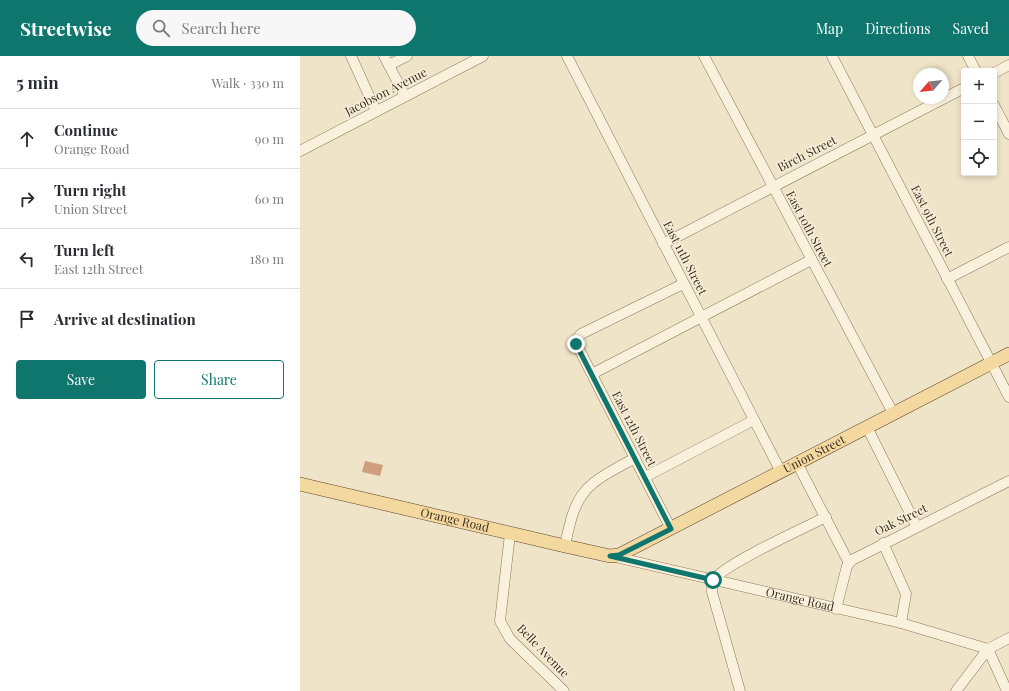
<!DOCTYPE html>
<html lang="en">
<head>
<meta charset="utf-8">
<style>
	body { margin:0; font-family:"Playfair Display",serif; background:#f7f7f7; color:#2b2b33 }
	.controls { position:absolute; right:12px; top:12px; display:grid; overflow:hidden; border-radius:4px; box-shadow:0 2px 6px #0003 }
	.controls button { width:36px; height:36px; display:grid; place-items:center; padding:0; border:0; border-bottom:1px solid #e1e1e2; background:#fff; color:#2b2b33; font:20px sans-serif }
	.compass { position:absolute; left:613px; top:12px; width:36px; height:36px; border-radius:50%; background:#fff; box-shadow:0 2px 6px #0003; rotate:242deg }
	.stop { position:absolute; width:12px; height:12px; margin:-9px; border:3px solid #0f766e; border-radius:50%; background:#fff }
	.stop.end { background:#0f766e; border-color:#fff; box-shadow:0 1px 4px #0008 }
	.list { margin:0; padding:0; list-style:none }
	h2 { display:flex; justify-content:space-between; align-items:center; height:52px; margin:0; padding:0 16px; font-size:17px }
	h2 small { font-size:13px; font-weight:400; color:#7c7c81 }
	.list li { display:grid; grid-template-columns:26px 1fr auto; gap:12px; align-items:center; box-sizing:border-box; height:60px; padding:0 16px; border-top:1px solid #e1e1e2 }
	.list b { display:block; font-size:15px; white-space:nowrap }
	.list p { margin:0; font-size:13px; white-space:nowrap; color:#7c7c81 }
	.list em { font-size:13px; font-style:normal; color:#7c7c81 }
	.actions { display:flex; gap:8px; padding:12px 16px }
	.actions a { flex:1; padding:9px 0; border:1px solid #0f766e; border-radius:4px; text-align:center; font-size:14px; color:#0f766e }
	.actions .main { background:#0f766e; color:#fff }
	.icon { flex:none; width:22px; height:22px; fill:none; stroke:currentColor; stroke-width:2; stroke-linecap:round; stroke-linejoin:round }
	.map { position:relative; flex:none; width:709px; height:635px; overflow:hidden }
	header { display:flex; align-items:center; gap:24px; box-sizing:border-box; height:56px; padding:0 20px; background:#0f766e; color:#fff }
	header strong { font-size:19px }
	nav { display:flex; gap:22px; margin-inline-start:auto; font-size:14px }
	.search { width:280px; height:36px; background:#f7f7f7; display:flex; align-items:center; gap:10px; box-sizing:border-box; padding:0 14px; border-radius:22px; color:#7c7c81; font-size:15px }
	main { display:flex }
	aside { flex:1; background:#fff }
	.map>svg:first-child { display:block }
</style>
</head>
<body>
<header>
<strong>Streetwise</strong>
<div class="search"><svg class="icon" aria-label="search" viewBox="0 0 24 24"><circle cx="10" cy="10" r="6"/><path d="M15 15l6 6"/></svg>Search here</div>
<nav><a>Map</a><a>Directions</a><a>Saved</a></nav>
</header>
<main>
<aside>
<h2>5 min<small>Walk · 330 m</small></h2>
<ul class="list">
<li><svg class="icon" aria-label="ahead" viewBox="0 0 24 24"><path d="M12 20V5M6 11l6-6 6 6"/></svg><div><b>Continue</b><p>Orange Road</p></div><em>90 m</em></li>
<li><svg class="icon" aria-label="right" viewBox="0 0 24 24"><path d="M7 20v-9h11M14 6l5 5-5 5"/></svg><div><b>Turn right</b><p>Union Street</p></div><em>60 m</em></li>
<li><svg class="icon" aria-label="left" viewBox="0 0 24 24"><path d="M17 20v-9H6M10 6l-5 5 5 5"/></svg><div><b>Turn left</b><p>East 12th Street</p></div><em>180 m</em></li>
<li><svg class="icon" aria-label="arrive" viewBox="0 0 24 24"><path d="M6 21V4h12l-3 4 3 4H6"/></svg><div><b>Arrive at destination</b></div></li>
</ul>
<div class="actions"><a class="main">Save</a><a>Share</a></div>
</aside>
<div class="map">
<svg width="709" height="635" viewBox="0 0 709 635">
	<rect width="100%" height="100%" fill="#f0e4c8"/>
	<path fill="#cf9f7d" d="M 65,405 L 83,409 L 80,420 L 62,416 Z"/>
	<g fill="none" stroke-linecap="round" stroke-linejoin="round">
		<g stroke="#8d765c" stroke-width="11">
			<g id="minor">
				<path d="M 51,0 L 76,55"/>
				<path d="M 84,0 L 105,40"/>
				<path d="M 267,0 L 481,416"/>
				<path d="M 404,0 L 593,357"/>
				<path d="M 532,0 L 709,341"/>
				<path d="M 668,0 L 676,15"/>
				<path d="M 89,9 L 107,0"/>
				<path d="M 694,17 L 709,9"/>
				<path d="M 694,49 L 709,78"/>
				<path d="M 0,95 L 183,0"/>
				<path d="M 363,188 L 664,32"/>
				<path d="M 647,223 L 709,191"/>
				<path d="M 292,318 L 511,204"/>
				<path d="M 567,371 L 617,471"/>
				<path d="M 497,407 L 549,507"/>
				<path d="M 345,421 L 454,364"/>
				<path d="M 371,473 L 278,291 L 276,284 L 281,278 L 383,228"/>
				<path d="M 210,478 L 200,565 L 210,583 L 264,635"/>
				<path d="M 583,487 L 606,538 L 601,567"/>
				<path d="M 265,490 C 276,433 285,429 335,402"/>
				<path id="s1" d="M 311,500 L 601,567 L 688,593"/>
				<path d="M 536,553 L 547,510 L 552,504 L 709,425"/>
				<path d="M 688,593 L 707,635"/>
				<path d="M 440,635 L 412,536 C 412,532 412,527 414,524 C 422,509 506,471 526,461"/>
				<path d="M 656,635 L 688,593 L 709,582"/>
			</g>
		</g>
		<g stroke="#5b4430" stroke-width="14">
			<g id="major">
				<path id="s2" d="M 0,428 L 265,490 L 310,500 L 319,499 L 709,298"/>
			</g>
		</g>
		<use href="#minor" stroke="#faf1dc" stroke-width="10"/>
		<use href="#major" stroke="#f3d9a0" stroke-width="13"/>
	</g>
	<g fill="none" stroke-linecap="round" stroke-linejoin="round">
		<path stroke="#0f766e" stroke-width="5" d="M 276,288 L 371,473 L 319,499 L 310,500 L 413,524"/>
	</g>
	<g text-anchor="middle" stroke-width="3" stroke-linejoin="round" paint-order="stroke">
		<g font-size="12" fill="#3d2e20" stroke="#f7eed8">
			<text transform="translate(86 36) rotate(-27)" y="4">Jacobson Avenue</text>
			<text transform="translate(507 98) rotate(-27)" y="4">Birch Street</text>
			<text transform="translate(632 165) rotate(63)" y="4">East 9th Street</text>
			<text transform="translate(509 173) rotate(62)" y="4">East 10th Street</text>
			<text transform="translate(385 202) rotate(63)" y="4">East 11th Street</text>
			<text transform="translate(334 373) rotate(63)" y="4">East 12th Street</text>
			<text dy="4" stroke="none"><textPath href="#s2" startOffset="547">Union Street</textPath></text>
			<text transform="translate(601 464) rotate(-26)" y="4">Oak Street</text>
			<text dy="4" stroke="none"><textPath href="#s2" startOffset="159">Orange Road</textPath></text>
			<text dy="4" stroke="none"><textPath href="#s1" startOffset="194">Orange Road</textPath></text>
			<text transform="translate(243 595) rotate(46)" y="4">Belle Avenue</text>
		</g>
	</g>
</svg>
<div class="controls">
<button>+</button>
<button>−</button>
<button><svg class="icon" aria-label="locate" viewBox="0 0 24 24"><circle cx="12" cy="12" r="6"/><path d="M12 2v4M12 18v4M2 12h4M18 12h4"/></svg></button>
</div>
<svg class="compass" viewBox="-18 -18 36 36"><path d="M0-13l5 13h-10z" fill="#e53935"/><path d="M0 13l5-13h-10z" fill="#7c7c81"/></svg>
<div class="stop" style="left:413px;top:524px"></div>
<div class="stop end" style="left:276px;top:288px"></div>
</div>
</main>
</body>
</html>
